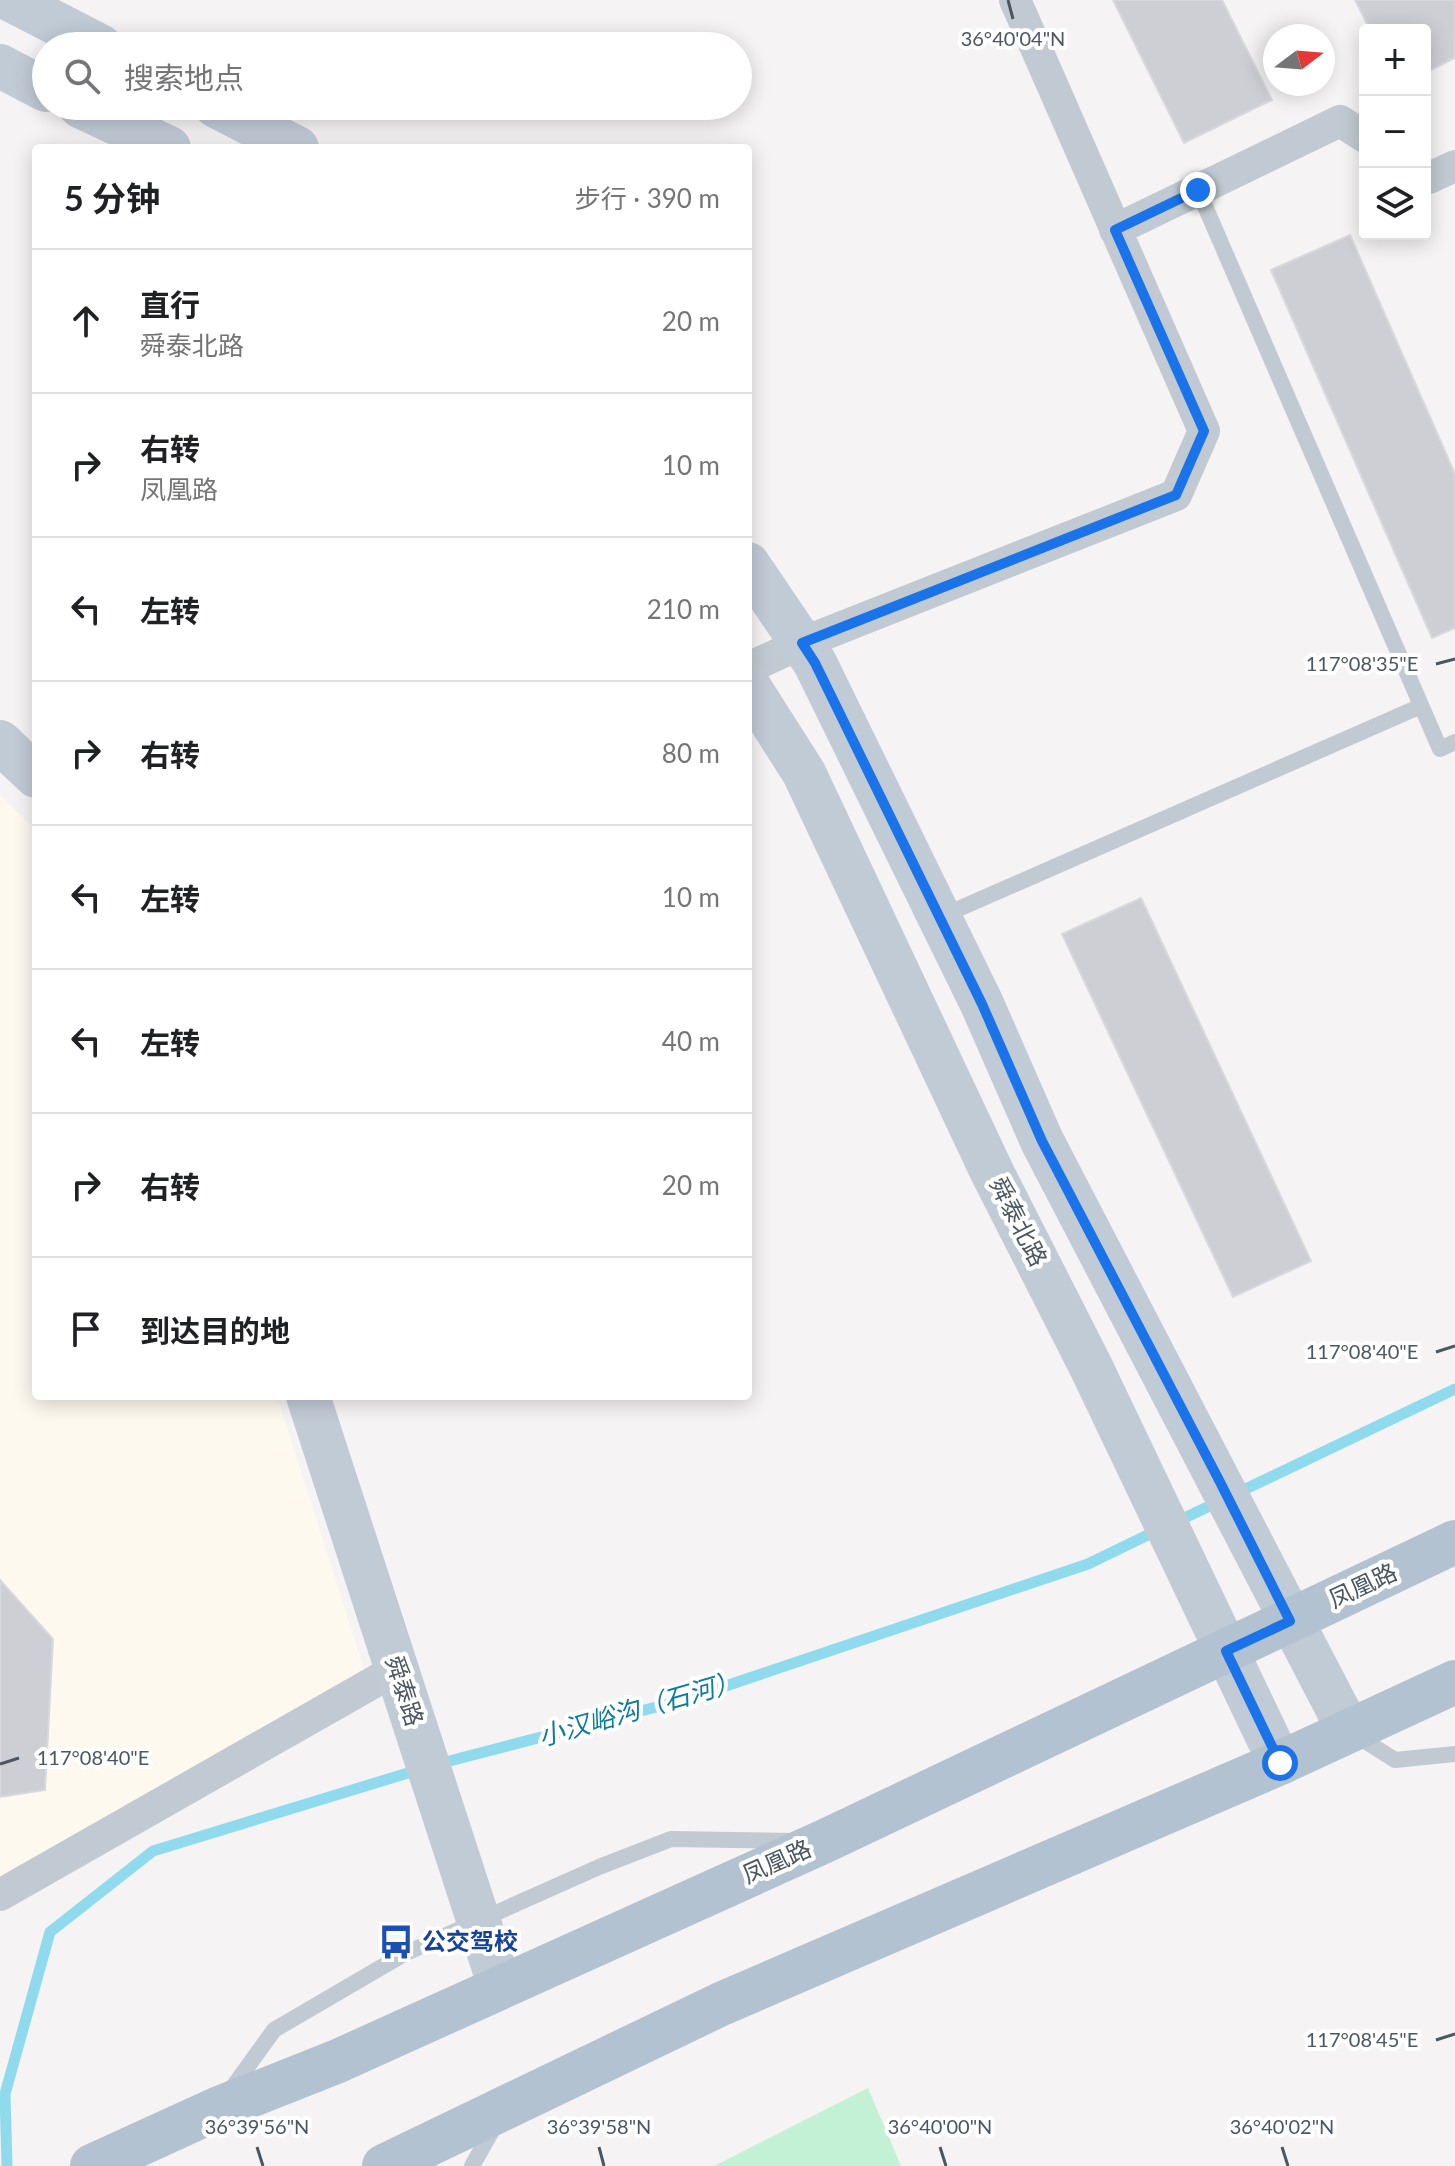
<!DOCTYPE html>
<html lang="zh">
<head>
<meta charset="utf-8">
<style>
	body { margin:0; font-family:Lato,"Noto Sans SC",sans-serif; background:#f6f6f6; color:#202124 }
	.controls { position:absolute; right:24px; top:24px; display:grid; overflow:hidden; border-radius:8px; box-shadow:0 4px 20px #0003 }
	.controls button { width:72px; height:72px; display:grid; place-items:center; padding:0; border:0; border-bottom:2px solid #e0e0e0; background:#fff; color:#202124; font:40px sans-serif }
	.compass { position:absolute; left:1263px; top:24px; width:72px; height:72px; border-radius:50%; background:#fff; box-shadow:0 4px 20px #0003; rotate:74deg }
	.stop { position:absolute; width:24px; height:24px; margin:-18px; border:6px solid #1a73e8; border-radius:50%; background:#fff }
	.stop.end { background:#1a73e8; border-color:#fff; box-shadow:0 2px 8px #0008 }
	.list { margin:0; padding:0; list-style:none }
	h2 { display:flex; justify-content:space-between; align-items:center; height:104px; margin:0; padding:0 32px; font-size:34px }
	h2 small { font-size:26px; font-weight:400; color:#757577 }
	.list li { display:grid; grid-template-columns:52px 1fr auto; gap:24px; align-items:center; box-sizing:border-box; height:144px; padding:0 32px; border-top:2px solid #e0e0e0 }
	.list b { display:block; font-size:30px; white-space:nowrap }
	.list p { margin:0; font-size:26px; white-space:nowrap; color:#757577 }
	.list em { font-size:26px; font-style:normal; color:#757577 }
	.icon { flex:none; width:44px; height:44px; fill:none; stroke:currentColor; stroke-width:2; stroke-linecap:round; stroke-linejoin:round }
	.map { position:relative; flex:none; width:1455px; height:2166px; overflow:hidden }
	.search { position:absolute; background:#fff; box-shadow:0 4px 20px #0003; left:32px; top:32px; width:720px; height:88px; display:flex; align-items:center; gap:20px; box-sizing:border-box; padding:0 28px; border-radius:44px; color:#757577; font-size:30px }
	.panel { position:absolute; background:#fff; box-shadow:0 4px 20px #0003; left:32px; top:144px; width:720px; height:1256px; border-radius:8px }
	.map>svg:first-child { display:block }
</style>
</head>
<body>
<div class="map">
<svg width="1455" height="2166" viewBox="0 0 1455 2166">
	<rect width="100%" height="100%" fill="#f5f3f3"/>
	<path fill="#fdf9ef" d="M 0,795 L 36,830 L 36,1396 L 277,1396 L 369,1685 L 0,1895 Z"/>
	<path fill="#c3f1d5" d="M 868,2088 L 901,2166 L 714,2166 Z"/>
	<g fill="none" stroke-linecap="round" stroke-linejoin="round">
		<path stroke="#90daee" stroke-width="11" d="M 1235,1494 L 1455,1389
			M 1174,1523 L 1220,1501
			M 438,1764 L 687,1699 L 1088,1564 L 1158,1530
			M 7,2166 L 5,2094 L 50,1932 L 153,1851 L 421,1769"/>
	</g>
	<path fill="#cdcfd5" stroke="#d7d9de" stroke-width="2" d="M 1113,0 L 1222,0 L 1272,100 L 1184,143 Z
		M 1355,0 L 1455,0 L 1455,58 L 1425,73 L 1425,30 L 1370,30 Z
		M 1350,235 L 1455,474 L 1455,628 L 1432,638 L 1271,270 Z
		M 1141,898 L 1311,1261 L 1233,1297 L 1062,934 Z
		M 0,1580 L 53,1639 L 45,1790 L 0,1797 Z"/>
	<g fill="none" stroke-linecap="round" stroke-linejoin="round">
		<path stroke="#c1cad2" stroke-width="16" d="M 1198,190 L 1440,749 L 1455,742
			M 940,917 L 1421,706
			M 1354,1734 L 1395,1760 L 1455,1754
			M 230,2091 L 274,2030 L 404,1954 L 599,1867 L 671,1839 L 795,1841
			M 472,2166 L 497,2122"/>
		<path stroke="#c1cad2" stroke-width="32" d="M 1425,176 L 1429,178 L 1455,166
			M 1115,230 L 1340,121 L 1365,137
			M 748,668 L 802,643 L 1176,495 L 1204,431 L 1015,0
			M 0,1895 L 397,1669"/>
		<path stroke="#c1cbd6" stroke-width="44" d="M 11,0 L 100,46
			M 0,66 L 46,90
			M 80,106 L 169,148
			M 216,106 L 297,148
			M 748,564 L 815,663 L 982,1004 L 1042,1141 L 1349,1731
			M 748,685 L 804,773 L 992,1172 L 1091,1367 L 1280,1763
			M 0,742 L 36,776
			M 308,1396 L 500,1987"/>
		<path stroke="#b3c2d1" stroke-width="44" d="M 92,2166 L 217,2109 L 338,2061 L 825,1841 L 1455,1542
			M 384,2166 L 721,2004 L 1280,1763 L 1455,1682"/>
	</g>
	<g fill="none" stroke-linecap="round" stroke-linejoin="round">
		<path stroke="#1a73e8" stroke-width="10" d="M 1198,190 L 1115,230 L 1204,431 L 1176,495 L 802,643 L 815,663 L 982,1004 L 1042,1141 L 1220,1482 L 1290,1621 L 1226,1651 L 1280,1763"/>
	</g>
	<path fill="none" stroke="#4a5661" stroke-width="3" d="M 1008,0 L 1013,19M 1436,664 L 1455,659M 1436,1352 L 1455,1346M 0,1764 L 19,1758M 1436,2040 L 1455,2034M 257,2147 L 263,2166M 599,2147 L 604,2166M 940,2147 L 946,2166M 1282,2147 L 1288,2166"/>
	<defs>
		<g id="bus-bare" transform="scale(2.76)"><path d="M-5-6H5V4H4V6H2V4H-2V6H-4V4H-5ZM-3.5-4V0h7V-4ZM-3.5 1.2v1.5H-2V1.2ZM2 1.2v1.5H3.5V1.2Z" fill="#1a4fb4" stroke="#fff" stroke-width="2.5" paint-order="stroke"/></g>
	</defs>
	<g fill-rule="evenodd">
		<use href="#bus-bare" x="396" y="1942"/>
	</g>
	<g text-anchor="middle" stroke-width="8" stroke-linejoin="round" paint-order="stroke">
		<g font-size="24" fill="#4a5661" stroke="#fff">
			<text transform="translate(1018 1222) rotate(63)" y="8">舜泰北路</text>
			<text transform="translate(1363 1586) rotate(-25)" y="8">凤凰路</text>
			<text transform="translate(404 1691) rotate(72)" y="8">舜泰路</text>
			<text transform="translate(777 1862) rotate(-24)" y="8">凤凰路</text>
		</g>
		<g font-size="24" font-weight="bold" fill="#164399" stroke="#fff" text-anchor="start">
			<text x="422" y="1950">公交驾校</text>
		</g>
		<g font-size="26" font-style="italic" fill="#0c7c9b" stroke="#fff">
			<text transform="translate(639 1709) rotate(-16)" y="9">小汉峪沟（石河）</text>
		</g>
	</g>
	<g font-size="20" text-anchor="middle" fill="#4a5661" stroke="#fff" stroke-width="8" stroke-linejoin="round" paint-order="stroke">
		<text x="1013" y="46">36°40'04"N</text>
		<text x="1362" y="671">117°08'35"E</text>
		<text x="1362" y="1359">117°08'40"E</text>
		<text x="93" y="1765">117°08'40"E</text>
		<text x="1362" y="2047">117°08'45"E</text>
		<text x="257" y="2134">36°39'56"N</text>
		<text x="599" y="2134">36°39'58"N</text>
		<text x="940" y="2134">36°40'00"N</text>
		<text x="1282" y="2134">36°40'02"N</text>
	</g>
</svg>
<div class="controls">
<button>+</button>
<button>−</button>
<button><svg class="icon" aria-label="layers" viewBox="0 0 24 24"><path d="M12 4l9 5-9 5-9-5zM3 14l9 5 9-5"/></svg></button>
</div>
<svg class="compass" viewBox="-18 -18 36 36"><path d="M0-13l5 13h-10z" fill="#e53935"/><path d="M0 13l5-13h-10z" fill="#757577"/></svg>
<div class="stop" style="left:1280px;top:1763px"></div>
<div class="stop end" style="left:1198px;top:190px"></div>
<div class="search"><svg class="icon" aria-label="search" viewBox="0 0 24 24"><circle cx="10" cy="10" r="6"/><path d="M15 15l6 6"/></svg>搜索地点</div>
<section class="panel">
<h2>5 分钟<small>步行 · 390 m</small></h2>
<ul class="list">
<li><svg class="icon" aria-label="ahead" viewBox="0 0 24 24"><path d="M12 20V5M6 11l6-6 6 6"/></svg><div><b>直行</b><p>舜泰北路</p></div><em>20 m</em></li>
<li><svg class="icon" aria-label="right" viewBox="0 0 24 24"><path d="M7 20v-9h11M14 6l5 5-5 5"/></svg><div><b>右转</b><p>凤凰路</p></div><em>10 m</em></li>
<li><svg class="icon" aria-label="left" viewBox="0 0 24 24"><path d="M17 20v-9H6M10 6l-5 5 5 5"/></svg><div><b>左转</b></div><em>210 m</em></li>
<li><svg class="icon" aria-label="right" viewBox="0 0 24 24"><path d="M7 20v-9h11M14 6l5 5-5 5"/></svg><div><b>右转</b></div><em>80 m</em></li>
<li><svg class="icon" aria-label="left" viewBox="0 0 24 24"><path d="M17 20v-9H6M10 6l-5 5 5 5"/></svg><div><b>左转</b></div><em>10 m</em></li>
<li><svg class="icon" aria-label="left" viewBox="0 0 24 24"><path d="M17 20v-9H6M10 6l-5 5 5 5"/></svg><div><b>左转</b></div><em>40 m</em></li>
<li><svg class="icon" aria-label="right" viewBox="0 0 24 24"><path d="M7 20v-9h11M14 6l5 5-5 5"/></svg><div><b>右转</b></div><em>20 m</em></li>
<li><svg class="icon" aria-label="arrive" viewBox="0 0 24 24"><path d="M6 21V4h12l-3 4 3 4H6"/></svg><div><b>到达目的地</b></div></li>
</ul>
</section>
</div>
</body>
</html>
